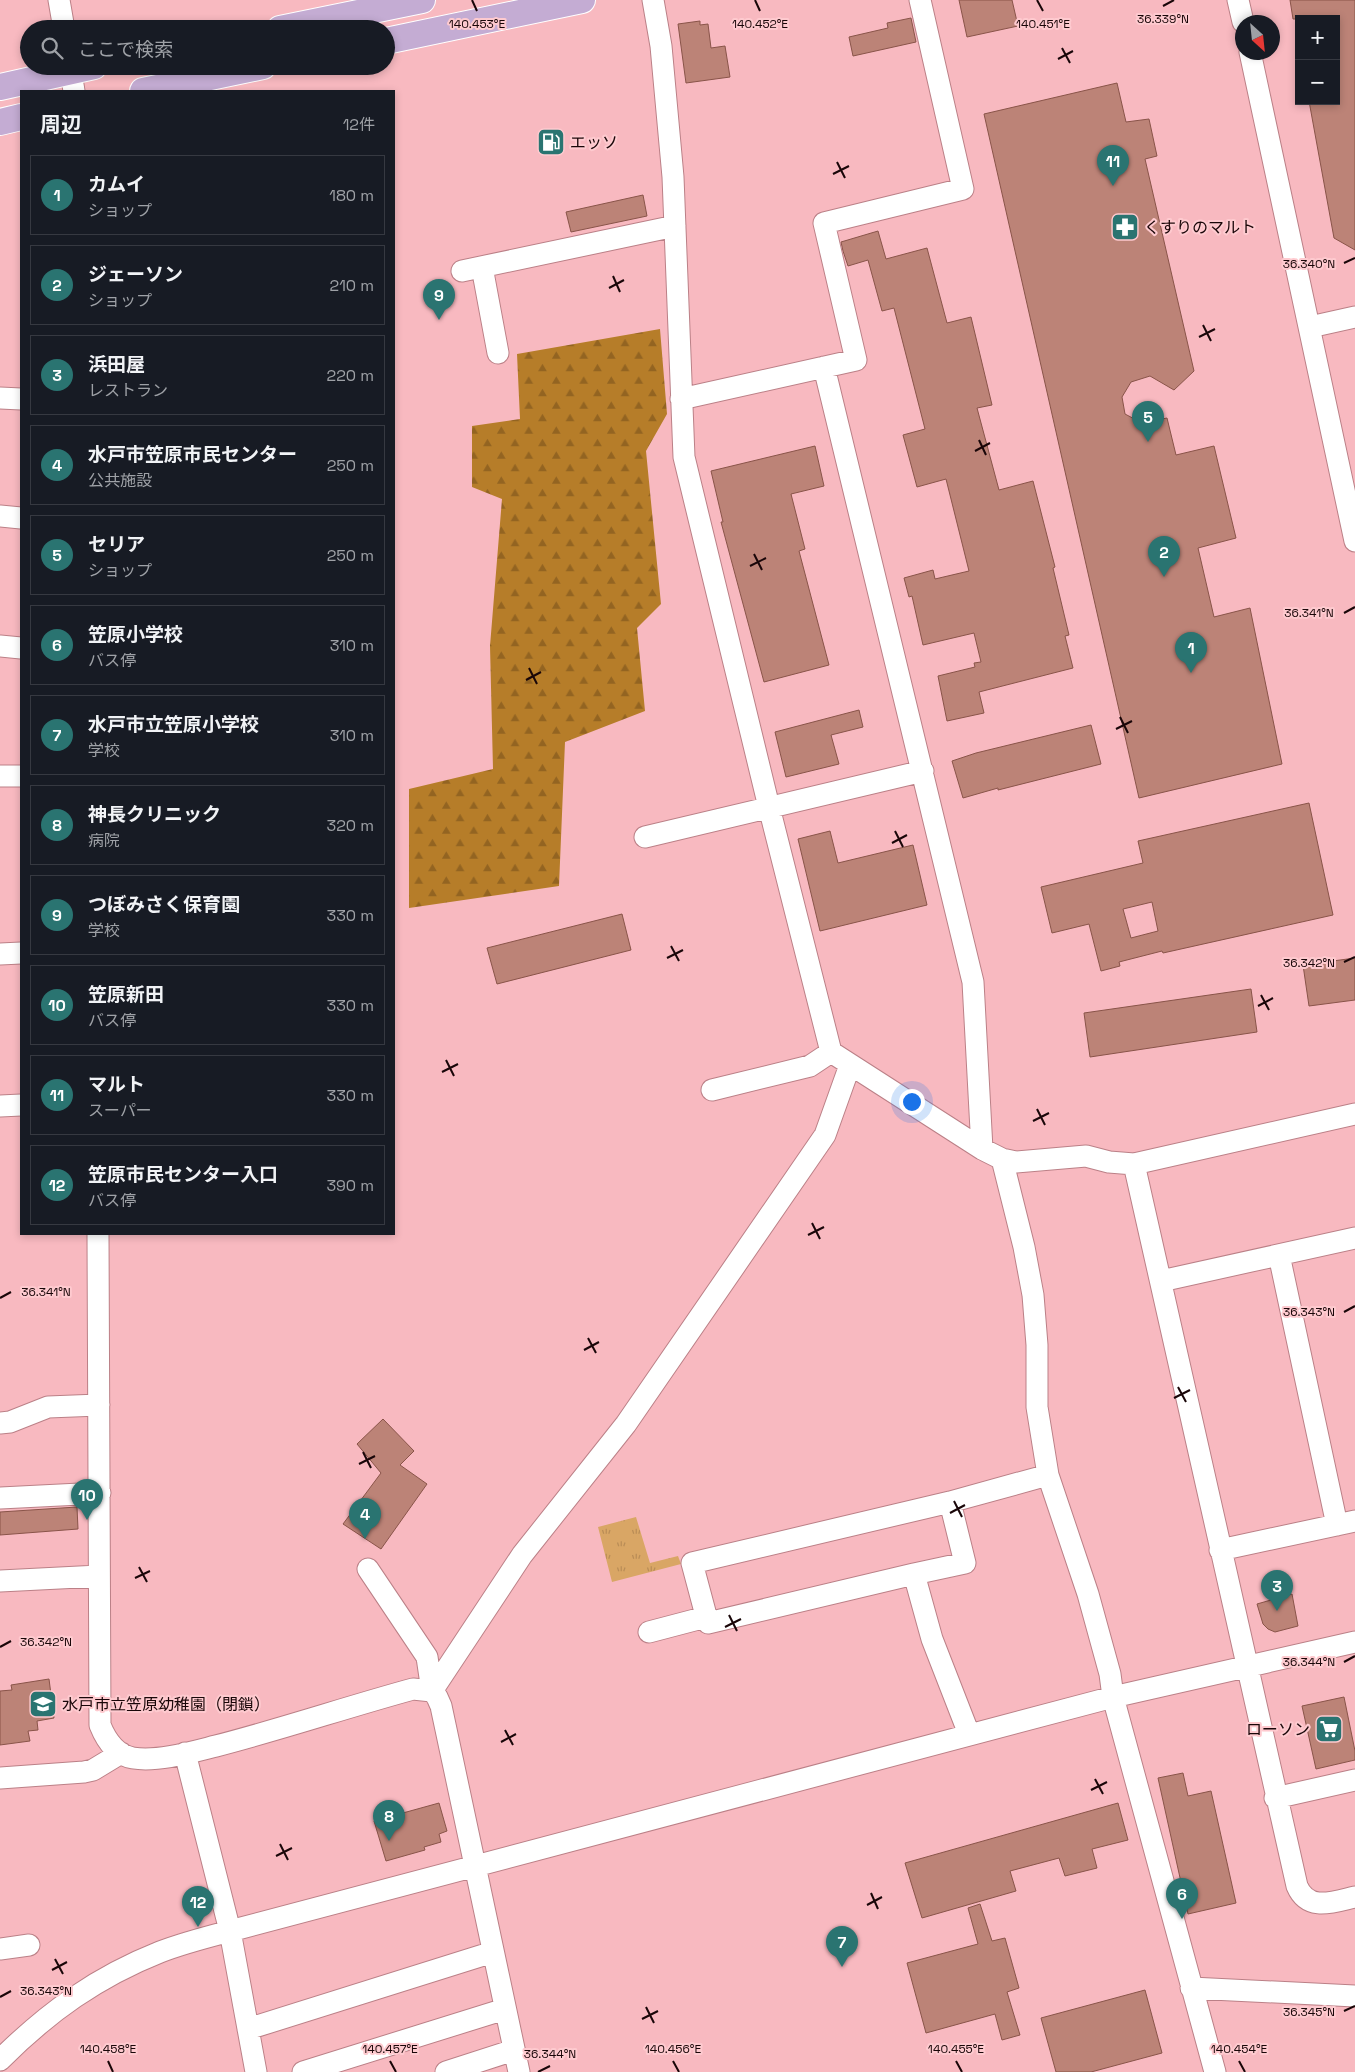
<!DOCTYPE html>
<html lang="ja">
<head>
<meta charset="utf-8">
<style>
	body { margin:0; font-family:"Space Grotesk","Noto Sans JP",sans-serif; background:#20242c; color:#f1f3f6 }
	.controls { position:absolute; right:15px; top:15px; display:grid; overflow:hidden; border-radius:0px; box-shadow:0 2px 8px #0003 }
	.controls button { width:45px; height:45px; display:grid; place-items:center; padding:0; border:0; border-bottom:1px solid #363941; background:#171b24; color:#f1f3f6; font:25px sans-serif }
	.compass { position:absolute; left:1235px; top:15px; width:45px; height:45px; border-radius:50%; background:#171b24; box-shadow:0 2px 8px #0003; rotate:153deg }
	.you { position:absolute; left:911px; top:1101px; width:18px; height:18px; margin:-12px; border:4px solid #fff; border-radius:50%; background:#1a73e8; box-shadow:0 0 0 8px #1a73e833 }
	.badge { display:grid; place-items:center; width:32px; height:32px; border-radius:50%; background:#2a7471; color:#fff; font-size:16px; font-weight:700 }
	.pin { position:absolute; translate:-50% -41px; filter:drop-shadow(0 1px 2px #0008) }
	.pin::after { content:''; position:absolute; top:26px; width:18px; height:15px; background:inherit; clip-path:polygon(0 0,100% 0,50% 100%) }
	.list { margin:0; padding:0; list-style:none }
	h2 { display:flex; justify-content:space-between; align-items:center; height:65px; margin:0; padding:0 20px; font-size:21px }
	h2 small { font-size:16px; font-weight:400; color:#9ea1a6 }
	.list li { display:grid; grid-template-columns:32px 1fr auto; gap:15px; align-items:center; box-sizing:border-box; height:80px; margin:0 10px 10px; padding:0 10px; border:1px solid #363941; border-radius:0px }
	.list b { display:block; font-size:19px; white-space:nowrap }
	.list p { margin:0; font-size:16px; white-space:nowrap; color:#9ea1a6 }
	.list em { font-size:16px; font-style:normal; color:#9ea1a6 }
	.icon { flex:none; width:28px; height:28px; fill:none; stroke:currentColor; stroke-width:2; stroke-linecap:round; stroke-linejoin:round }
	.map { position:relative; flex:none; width:1355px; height:2072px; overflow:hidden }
	.search { position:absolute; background:#171b24; box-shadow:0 2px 8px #0003; left:20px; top:20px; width:375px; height:55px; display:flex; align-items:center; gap:12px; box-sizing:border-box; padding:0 18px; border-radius:28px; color:#9ea1a6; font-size:19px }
	.panel { position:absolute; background:#171b24; box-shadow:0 2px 8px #0003; left:20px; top:90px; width:375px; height:1145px; border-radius:0px }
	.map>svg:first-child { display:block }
</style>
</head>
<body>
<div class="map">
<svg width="1355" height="2072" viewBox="0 0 1355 2072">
	<defs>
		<pattern id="forest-firs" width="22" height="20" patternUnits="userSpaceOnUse" patternTransform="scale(1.25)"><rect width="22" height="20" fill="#b67d29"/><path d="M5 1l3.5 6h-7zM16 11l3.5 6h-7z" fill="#936421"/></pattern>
		<pattern id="park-tufts" width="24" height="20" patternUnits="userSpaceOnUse" patternTransform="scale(1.25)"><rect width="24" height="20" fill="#d9a665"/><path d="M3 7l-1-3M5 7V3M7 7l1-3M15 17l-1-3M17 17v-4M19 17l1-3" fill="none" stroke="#ba8d56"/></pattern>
	</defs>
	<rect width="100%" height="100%" fill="#f8b9c0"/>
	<path fill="url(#forest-firs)" d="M 660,329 L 667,414 L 646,451 L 661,604 L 637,628 L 645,711 L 565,742 L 559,886 L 409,908 L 409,789 L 493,769 L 490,646 L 502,499 L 472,487 L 472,426 L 520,419 L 517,354 Z"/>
	<path fill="url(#park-tufts)" d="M 636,1517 L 650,1563 L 678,1556 L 681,1564 L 612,1582 L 598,1527 Z"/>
	<path fill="#bc8377" stroke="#895449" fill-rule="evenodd" d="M 959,0 L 1012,0 L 1018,26 L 967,37 Z
		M 1290,0 L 1355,0 L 1355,250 L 1334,238 L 1309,101 L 1336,101 L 1336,19 L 1293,19 Z
		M 911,18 L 916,42 L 853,56 L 849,37 L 888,28 L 887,23 Z
		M 700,21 L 700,25 L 708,24 L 711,48 L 725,46 L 730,77 L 686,83 L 678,24 Z
		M 1117,83 L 1126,122 L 1149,119 L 1157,156 L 1145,159 L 1194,371 L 1174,390 L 1150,376 L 1131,382 L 1122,397 L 1125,414 L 1142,423 L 1167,418 L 1176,455 L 1214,446 L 1236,538 L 1198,548 L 1214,617 L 1250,608 L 1282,764 L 1139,798 L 984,114 Z
		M 643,195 L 647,216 L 571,232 L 566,212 Z
		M 878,231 L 886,259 L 927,248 L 947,323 L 971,317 L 992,405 L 977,408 L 999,490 L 1033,481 L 1055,567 L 1053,568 L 1069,635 L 1065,636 L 1073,668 L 979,692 L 984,713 L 947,721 L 938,676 L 975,667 L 974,663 L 981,662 L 974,633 L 923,645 L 912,596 L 909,597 L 904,578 L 933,570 L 935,579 L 969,571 L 946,479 L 917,487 L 903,435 L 925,429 L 894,308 L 882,311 L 868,260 L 848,266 L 843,251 L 841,242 Z
		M 815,446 L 824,486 L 791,494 L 805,549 L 799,551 L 829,665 L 764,682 L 721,522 L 723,522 L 711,471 Z
		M 859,710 L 863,727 L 831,735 L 839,764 L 786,777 L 775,732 Z
		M 1091,725 L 1101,764 L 998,790 L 998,788 L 963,798 L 952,761 L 976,753 Z
		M 1309,803 L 1333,915 L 1163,953 L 1162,951 L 1119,962 L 1120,966 L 1101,971 L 1089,924 L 1052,933 L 1041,887 L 1143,863 L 1138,841 ZM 1152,902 L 1158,931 L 1131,938 L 1123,909 Z
		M 830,831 L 838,863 L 913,845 L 927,905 L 820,931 L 798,839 Z
		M 622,914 L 631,950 L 497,984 L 487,948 Z
		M 1355,958 L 1355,1000 L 1309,1006 L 1303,965 Z
		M 1251,989 L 1257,1032 L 1090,1057 L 1084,1013 Z
		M 383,1419 L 414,1451 L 400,1465 L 427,1484 L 381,1549 L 343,1524 L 381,1473 L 357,1444 Z
		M 77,1507 L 78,1529 L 0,1535 L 0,1512 Z
		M 1292,1594 L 1298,1626 L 1275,1632 L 1268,1629 L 1263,1624 L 1257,1604 Z
		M 49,1679 L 54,1718 L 37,1721 L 38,1730 L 28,1731 L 30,1741 L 0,1745 L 0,1691 L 12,1690 L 11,1685 Z
		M 1344,1697 L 1355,1751 L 1355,1760 L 1316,1769 L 1302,1706 Z
		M 1183,1773 L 1188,1796 L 1211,1791 L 1236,1903 L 1188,1914 L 1158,1778 Z
		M 439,1803 L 447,1831 L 439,1834 L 441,1842 L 424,1847 L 425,1850 L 386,1861 L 374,1821 Z
		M 1118,1803 L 1128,1840 L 1092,1849 L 1097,1868 L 1065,1876 L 1059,1858 L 1010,1871 L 1016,1891 L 922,1918 L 905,1863 Z
		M 980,1904 L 992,1941 L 1005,1938 L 1019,1988 L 1007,1992 L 1020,2035 L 1002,2040 L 995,2014 L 926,2033 L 907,1963 L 978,1944 L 968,1908 Z
		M 1145,1990 L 1162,2053 L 1091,2072 L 1056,2072 L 1041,2018 Z"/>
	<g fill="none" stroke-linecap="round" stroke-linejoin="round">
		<g stroke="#bb8087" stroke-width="23">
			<path id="minor" d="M 59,0 L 64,29
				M 653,0 L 661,46 L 673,177 L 684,457 L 769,807 L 831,1052 L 982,1149 L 1002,1159 L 1016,1162 L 1086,1156 L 1109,1162 L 1134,1164 L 1297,1886 C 1308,1912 1333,1902 1355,1897
				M 1238,0 L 1243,22
				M 1250,52 L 1355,541
				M 70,66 L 74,91
				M 482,267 L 498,353
				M 462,271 L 675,226
				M 1310,327 L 1355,317
				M 824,367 L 973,982 L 982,1149
				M 0,398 L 21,399
				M 681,399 L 856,360 L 824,223 L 963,189 L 920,0
				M 0,516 L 21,518
				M 0,646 L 21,648
				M 0,776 L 21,776
				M 645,837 L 923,771
				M 0,954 L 21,953
				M 712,1090 L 810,1066 L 831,1052
				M 0,1106 L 21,1105
				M 1002,1159 L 1024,1247 L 1033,1295 L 1037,1345 L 1037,1407 L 1048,1475 L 1088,1594 L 1110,1674 L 1113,1697 L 1215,2072
				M 1134,1164 L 1355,1114
				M 98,1234 L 100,1725 C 106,1740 116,1755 133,1758 C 158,1762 192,1752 216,1746 C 282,1729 347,1707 413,1689 L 432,1691 L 437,1697 L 441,1706 L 519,2072
				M 1279,1255 L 1337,1525
				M 1161,1281 L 1355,1238
				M 0,1423 L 10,1422 L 48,1407 L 99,1405
				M 0,1498 L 100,1493
				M 950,1502 L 1048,1475
				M 1220,1550 L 1355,1521
				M 368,1569 L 427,1657 L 432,1691
				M 914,1574 L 965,1563 L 950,1502 L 692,1563 L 708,1623 L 914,1574 L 932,1639 L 969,1734
				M 0,1581 L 99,1576
				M 649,1632 L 706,1617
				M 432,1691 L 522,1555 L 626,1424 L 825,1135 L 850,1065
				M 185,1753 L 230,1931 L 256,2072
				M 0,1778 L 84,1772 L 93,1770 L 121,1753
				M 1275,1798 L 1355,1780
				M 0,1949 L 29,1945
				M 1191,1988 L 1355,1996
				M 248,2029 L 493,1952
				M 0,2060 C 48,2012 97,1977 160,1952 C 183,1943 207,1937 230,1931 L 1113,1697 L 1355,1642
				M 303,2072 L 505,2009
				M 446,2072 L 514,2050"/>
		</g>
		<g stroke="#fff" stroke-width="28">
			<path id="major" d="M 280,29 L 422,0
				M 386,41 L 582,0
				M 0,87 L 94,66
				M 143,91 L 263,66
				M 0,122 L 21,117"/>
		</g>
		<use href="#minor" stroke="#fff" stroke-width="21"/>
		<use href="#major" stroke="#c4acd3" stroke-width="26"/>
	</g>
	<path fill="none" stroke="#190608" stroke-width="2" d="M 472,0 L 477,11M 755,0 L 760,11M 1037,0 L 1043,11M 1163,6 L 1174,0M 1062,48 L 1070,63M 1058,59 L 1073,51M 837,162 L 845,178M 833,174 L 849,166M 1344,263 L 1355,258M 613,276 L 620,292M 609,288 L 624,280M 1203,325 L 1211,341M 1199,337 L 1215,329M 979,440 L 986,455M 975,451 L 990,443M 754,554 L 762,570M 750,566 L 766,558M 1344,613 L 1355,607M 529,668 L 537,684M 526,680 L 541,672M 1120,717 L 1128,733M 1116,729 L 1132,721M 895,831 L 903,847M 892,843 L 907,835M 671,946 L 679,961M 667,958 L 683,950M 1344,962 L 1355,957M 1261,995 L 1269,1010M 1258,1006 L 1273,998M 446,1060 L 454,1076M 442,1072 L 458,1064M 1037,1109 L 1045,1125M 1033,1121 L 1049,1113M 812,1223 L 820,1239M 808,1235 L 824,1227M 0,1298 L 11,1292M 1344,1312 L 1355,1306M 588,1338 L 596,1353M 584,1350 L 599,1342M 1178,1387 L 1186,1402M 1174,1398 L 1190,1390M 363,1452 L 371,1468M 359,1464 L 375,1456M 954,1501 L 962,1517M 950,1513 L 965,1505M 139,1567 L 147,1582M 135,1578 L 150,1571M 729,1615 L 737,1631M 725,1627 L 741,1619M 0,1647 L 11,1641M 1344,1662 L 1355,1656M 505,1730 L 513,1745M 501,1742 L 516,1734M 1095,1779 L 1103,1794M 1091,1790 L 1107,1782M 280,1844 L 288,1860M 276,1856 L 292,1848M 871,1893 L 878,1909M 867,1905 L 882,1897M 55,1959 L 63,1974M 52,1970 L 67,1962M 0,1997 L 11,1991M 646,2007 L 654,2023M 1344,2011 L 1355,2006M 642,2019 L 658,2011M 108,2061 L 113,2072M 390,2061 L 396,2072M 673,2061 L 679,2072M 956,2061 L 962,2072M 1239,2061 L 1245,2072M 538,2072 L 550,2066"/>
	<defs>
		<g id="fuel-square" transform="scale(1.4375)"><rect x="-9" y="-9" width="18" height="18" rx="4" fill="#2a7471" stroke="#fecacf"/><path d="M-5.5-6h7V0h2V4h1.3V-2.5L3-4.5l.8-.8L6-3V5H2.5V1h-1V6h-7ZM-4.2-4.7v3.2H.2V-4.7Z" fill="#fff"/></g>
		<g id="pharmacy-square" transform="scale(1.4375)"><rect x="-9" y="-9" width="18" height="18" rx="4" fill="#2a7471" stroke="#fecacf"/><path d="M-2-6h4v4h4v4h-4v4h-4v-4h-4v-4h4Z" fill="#fff"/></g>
		<g id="school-square" transform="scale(1.4375)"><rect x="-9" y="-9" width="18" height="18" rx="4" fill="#2a7471" stroke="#fecacf"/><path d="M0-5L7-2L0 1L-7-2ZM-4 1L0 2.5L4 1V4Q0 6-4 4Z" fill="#fff"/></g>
		<g id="supermarket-square" transform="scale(1.4375)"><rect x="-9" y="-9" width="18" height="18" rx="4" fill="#2a7471" stroke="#fecacf"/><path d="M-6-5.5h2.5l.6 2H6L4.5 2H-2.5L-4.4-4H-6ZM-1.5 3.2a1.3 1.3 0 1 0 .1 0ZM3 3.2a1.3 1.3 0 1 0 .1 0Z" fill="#fff"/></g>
	</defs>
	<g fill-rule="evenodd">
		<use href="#fuel-square" x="551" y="142"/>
		<use href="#pharmacy-square" x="1125" y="227"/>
		<use href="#school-square" x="43" y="1704"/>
		<use href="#supermarket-square" x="1329" y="1729"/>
	</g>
	<g text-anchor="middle" stroke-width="4" stroke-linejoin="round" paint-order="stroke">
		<g font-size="16" fill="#190608" stroke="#fecacf" text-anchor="start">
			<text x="570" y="148">エッソ</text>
			<text x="1144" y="233">くすりのマルト</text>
			<text x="62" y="1710">水戸市立笠原幼稚園（閉鎖）</text>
			<text x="1310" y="1735" text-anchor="end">ローソン</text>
		</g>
	</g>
	<g font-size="12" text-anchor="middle" fill="#190608" stroke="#fecacf" stroke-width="4" stroke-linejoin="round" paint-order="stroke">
		<text x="1163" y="23">36.339°N</text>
		<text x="477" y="28">140.453°E</text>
		<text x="760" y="28">140.452°E</text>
		<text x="1043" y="28">140.451°E</text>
		<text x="1309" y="268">36.340°N</text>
		<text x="1309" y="617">36.341°N</text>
		<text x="1309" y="967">36.342°N</text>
		<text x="46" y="1296">36.341°N</text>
		<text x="1309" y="1316">36.343°N</text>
		<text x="46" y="1646">36.342°N</text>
		<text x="1309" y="1666">36.344°N</text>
		<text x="46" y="1995">36.343°N</text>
		<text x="1309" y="2016">36.345°N</text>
		<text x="108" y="2053">140.458°E</text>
		<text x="390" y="2053">140.457°E</text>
		<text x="673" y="2053">140.456°E</text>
		<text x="956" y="2053">140.455°E</text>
		<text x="1239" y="2053">140.454°E</text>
		<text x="550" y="2058">36.344°N</text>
	</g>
</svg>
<div class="controls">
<button>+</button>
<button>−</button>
</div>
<svg class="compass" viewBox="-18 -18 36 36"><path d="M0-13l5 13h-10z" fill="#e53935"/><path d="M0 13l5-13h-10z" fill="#9ea1a6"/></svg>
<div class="you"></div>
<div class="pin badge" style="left:1191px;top:673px">1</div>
<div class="pin badge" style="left:1164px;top:577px">2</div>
<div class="pin badge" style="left:1277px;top:1611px">3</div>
<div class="pin badge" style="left:365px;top:1539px">4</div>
<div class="pin badge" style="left:1148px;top:442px">5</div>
<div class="pin badge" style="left:1182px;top:1919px">6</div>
<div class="pin badge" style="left:842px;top:1967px">7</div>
<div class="pin badge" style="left:389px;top:1841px">8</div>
<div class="pin badge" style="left:439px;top:320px">9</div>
<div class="pin badge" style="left:87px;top:1520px">10</div>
<div class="pin badge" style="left:1113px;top:186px">11</div>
<div class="pin badge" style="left:198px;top:1927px">12</div>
<div class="search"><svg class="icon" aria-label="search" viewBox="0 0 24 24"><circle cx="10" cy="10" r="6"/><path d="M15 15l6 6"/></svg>ここで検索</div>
<section class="panel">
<h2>周辺<small>12件</small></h2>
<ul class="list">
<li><span class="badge">1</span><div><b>カムイ</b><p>ショップ</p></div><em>180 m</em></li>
<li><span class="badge">2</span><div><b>ジェーソン</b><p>ショップ</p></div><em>210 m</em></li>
<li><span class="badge">3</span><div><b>浜田屋</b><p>レストラン</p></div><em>220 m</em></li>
<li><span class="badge">4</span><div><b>水戸市笠原市民センター</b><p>公共施設</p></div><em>250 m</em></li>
<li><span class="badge">5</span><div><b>セリア</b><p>ショップ</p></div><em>250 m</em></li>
<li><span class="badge">6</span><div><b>笠原小学校</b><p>バス停</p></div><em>310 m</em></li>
<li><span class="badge">7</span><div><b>水戸市立笠原小学校</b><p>学校</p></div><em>310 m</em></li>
<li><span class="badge">8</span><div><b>神長クリニック</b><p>病院</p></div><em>320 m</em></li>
<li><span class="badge">9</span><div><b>つぼみさく保育園</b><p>学校</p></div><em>330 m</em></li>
<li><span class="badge">10</span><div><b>笠原新田</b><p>バス停</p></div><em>330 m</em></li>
<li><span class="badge">11</span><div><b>マルト</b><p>スーパー</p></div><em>330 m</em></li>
<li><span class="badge">12</span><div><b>笠原市民センター入口</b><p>バス停</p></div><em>390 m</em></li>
</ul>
</section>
</div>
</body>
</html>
